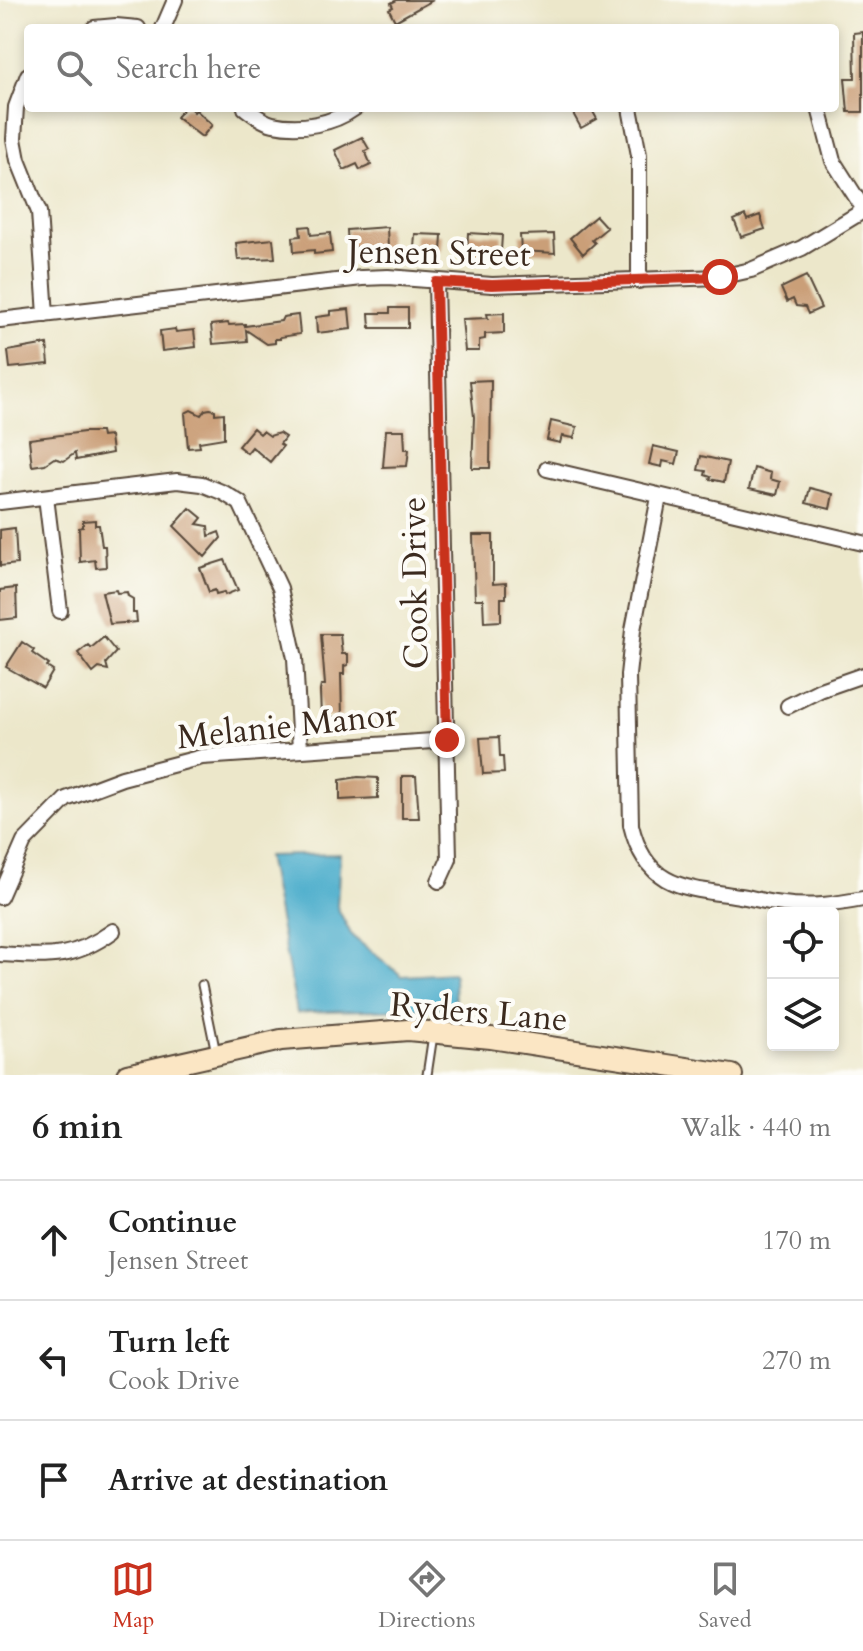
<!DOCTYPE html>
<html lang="en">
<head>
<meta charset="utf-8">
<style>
	body { margin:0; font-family:Cardo,serif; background:#f6f6f6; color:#222 }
	.controls { position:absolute; right:24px; bottom:24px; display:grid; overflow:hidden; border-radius:8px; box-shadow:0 4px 12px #0003 }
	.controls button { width:72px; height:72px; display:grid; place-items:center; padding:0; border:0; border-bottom:2px solid #e0e0e0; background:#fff; color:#222; font:40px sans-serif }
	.stop { position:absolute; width:24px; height:24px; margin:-18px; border:6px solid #c8321e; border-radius:50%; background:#fff }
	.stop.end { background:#c8321e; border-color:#fff; box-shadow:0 2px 8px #0008 }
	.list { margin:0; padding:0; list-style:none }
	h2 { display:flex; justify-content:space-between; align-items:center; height:104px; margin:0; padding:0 32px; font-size:34px }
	h2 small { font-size:26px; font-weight:400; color:#767676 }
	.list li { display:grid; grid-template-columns:52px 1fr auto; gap:24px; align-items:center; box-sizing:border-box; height:120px; padding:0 32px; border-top:2px solid #e0e0e0 }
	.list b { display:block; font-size:30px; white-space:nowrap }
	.list p { margin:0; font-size:26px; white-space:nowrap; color:#767676 }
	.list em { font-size:26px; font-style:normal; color:#767676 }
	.icon { flex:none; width:44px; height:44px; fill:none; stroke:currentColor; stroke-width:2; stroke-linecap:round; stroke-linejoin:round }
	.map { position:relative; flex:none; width:863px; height:1075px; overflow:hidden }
	.search { position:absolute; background:#fff; box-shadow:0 4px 12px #0003; left:24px; right:24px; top:24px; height:88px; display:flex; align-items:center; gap:20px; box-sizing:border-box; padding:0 28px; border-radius:8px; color:#767676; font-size:30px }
	.sheet { height:464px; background:#fff }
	nav { display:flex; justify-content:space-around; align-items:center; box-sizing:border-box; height:112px; border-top:2px solid #e0e0e0; background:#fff; font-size:22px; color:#767676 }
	nav a { display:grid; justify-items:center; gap:4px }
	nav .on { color:#c8321e }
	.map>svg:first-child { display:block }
</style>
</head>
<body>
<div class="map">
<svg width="863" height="1075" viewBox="0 0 863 1075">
	<rect width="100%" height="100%" fill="#fdfcf7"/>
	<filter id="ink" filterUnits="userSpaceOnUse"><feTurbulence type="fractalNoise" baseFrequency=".0125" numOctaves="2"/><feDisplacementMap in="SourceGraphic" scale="16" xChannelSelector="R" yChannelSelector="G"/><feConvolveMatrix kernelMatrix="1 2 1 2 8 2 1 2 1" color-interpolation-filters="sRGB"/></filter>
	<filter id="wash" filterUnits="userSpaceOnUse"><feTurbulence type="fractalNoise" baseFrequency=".006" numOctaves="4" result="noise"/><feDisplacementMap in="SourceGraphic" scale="32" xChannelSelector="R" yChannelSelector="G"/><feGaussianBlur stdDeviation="1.8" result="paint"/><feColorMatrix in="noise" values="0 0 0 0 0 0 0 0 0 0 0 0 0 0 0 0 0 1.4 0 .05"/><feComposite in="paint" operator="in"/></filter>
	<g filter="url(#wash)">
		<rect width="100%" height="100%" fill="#ece7ca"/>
		<path fill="#4daecc" stroke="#446c75" stroke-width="2" d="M 340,854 L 337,907 L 352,936 L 402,976 L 454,973 L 455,1006 C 402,1012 350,1008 297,1013 L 267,856 Z"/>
		<g id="blocks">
			<path fill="#ca9f78" d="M 397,0 L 433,0 L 395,21 L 389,9 L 393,7 L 391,3 Z
				M 863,32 L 863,112 L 848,112 L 845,78 L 855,78 L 854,33 Z
				M 184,108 L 190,108 L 194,112 L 196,110 L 212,125 L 202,137 L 176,117 Z
				M 570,108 L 591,108 L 597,119 L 581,128 Z
				M 362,137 L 369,149 L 365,151 L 371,165 L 360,170 L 357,164 L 344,170 L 335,150 Z
				M 745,215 L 747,220 L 760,215 L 765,229 L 741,237 L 734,220 Z
				M 596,216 L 607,228 L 592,240 L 595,243 L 583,254 L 570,238 Z
				M 310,226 L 311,235 L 330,233 L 332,252 L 314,254 L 314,250 L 294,252 L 293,237 L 301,236 L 300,227 Z
				M 387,227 L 388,248 L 348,247 L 347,230 Z
				M 468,233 L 502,235 L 501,251 L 482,250 L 482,253 L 467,253 Z
				M 415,234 L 442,235 L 441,251 L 414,248 Z
				M 554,234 L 555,253 L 521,251 L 520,235 Z
				M 273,239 L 275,258 L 238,260 L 236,243 Z
				M 806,276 L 821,308 L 808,314 L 805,307 L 796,306 L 793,299 L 787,302 L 781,288 Z
				M 390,308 L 408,308 L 408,328 L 370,328 L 369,313 L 390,313 Z
				M 349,309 L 351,329 L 317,333 L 316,317 L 331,315 L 331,311 Z
				M 504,313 L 504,333 L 485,334 L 485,339 L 479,340 L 479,351 L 465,351 L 462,319 L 488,318 L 487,314 Z
				M 298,315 L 300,334 L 280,337 L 280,339 L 275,339 L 275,343 L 267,344 L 246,330 L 247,341 L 213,344 L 211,325 L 228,323 L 229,325 L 245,324 L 245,326 L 281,321 L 283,317 Z
				M 175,329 L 176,332 L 194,330 L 196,347 L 162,351 L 160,331 Z
				M 47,344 L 49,364 L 10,368 L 8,351 Z
				M 491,380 L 490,468 L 472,468 L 474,417 L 470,381 Z
				M 210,409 L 215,410 L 215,414 L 224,413 L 224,438 L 199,442 L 200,447 L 188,448 L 185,413 L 191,410 L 201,415 L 205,410 Z
				M 551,421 L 577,427 L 574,438 L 562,436 L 560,443 L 547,440 Z
				M 253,428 L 260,434 L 263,431 L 270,436 L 279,433 L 285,437 L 280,444 L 283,446 L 270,462 L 252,447 L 247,453 L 238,446 Z
				M 386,430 L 404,430 L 405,449 L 409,449 L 407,466 L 383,467 Z
				M 84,432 L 101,432 L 102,437 L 110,436 L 112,453 L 76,460 L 75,453 L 64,461 L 54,458 L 45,464 L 32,466 L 29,439 Z
				M 653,446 L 679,452 L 676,464 L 663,461 L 662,467 L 649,464 Z
				M 701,456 L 728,462 L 724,482 L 710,479 L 711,477 L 705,475 L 706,471 L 698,470 Z
				M 754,468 L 771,473 L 770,479 L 780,482 L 777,495 L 749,489 Z
				M 810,488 L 833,494 L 830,509 L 806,503 Z
				M 190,508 L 202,518 L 197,524 L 208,526 L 209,536 L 219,532 L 221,538 L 205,557 L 174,526 Z
				M 95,520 L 95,525 L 99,525 L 102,546 L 105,546 L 106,567 L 96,568 L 95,560 L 80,562 L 79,528 L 83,527 L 83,521 Z
				M 15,528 L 17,564 L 0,566 L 0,530 Z
				M 473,535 L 493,535 L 493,584 L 506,583 L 506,598 L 501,598 L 501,621 L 484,622 L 483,599 L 475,599 Z
				M 225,560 L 238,590 L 225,595 L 224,592 L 216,594 L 215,590 L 209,592 L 200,568 Z
				M 16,588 L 17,618 L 0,620 L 0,590 Z
				M 116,590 L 117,593 L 127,592 L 128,596 L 133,599 L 133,613 L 136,613 L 137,622 L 110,624 L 102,592 Z
				M 321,634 L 340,634 L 342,654 L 348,654 L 348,665 L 344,666 L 344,674 L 341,674 L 342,717 L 321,717 L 320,691 L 321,685 L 325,685 Z
				M 104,637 L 116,652 L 106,663 L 108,670 L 99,668 L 93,673 L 78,653 L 88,645 L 91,648 Z
				M 22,642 L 34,650 L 32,653 L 49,665 L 47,667 L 53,671 L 43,688 L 6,667 Z
				M 499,737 L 500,757 L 503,757 L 504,773 L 483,774 L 480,738 Z
				M 402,776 L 416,776 L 419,818 L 402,818 Z
				M 358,777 L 378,778 L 378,798 L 340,800 L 340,780 Z"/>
		</g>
	</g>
	<g filter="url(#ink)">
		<use href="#blocks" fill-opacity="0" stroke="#564638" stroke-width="2"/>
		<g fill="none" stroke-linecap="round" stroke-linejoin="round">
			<g stroke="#564638" stroke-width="11">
				<path id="lane" d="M 202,985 L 216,1053
					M 427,1075 L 433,1035"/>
			</g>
			<g stroke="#564638" stroke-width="18">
				<path id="street" d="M 94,28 L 116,26 L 138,28
					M 163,28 L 175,0
					M 28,75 L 16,107 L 14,139 L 18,160 L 39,212 L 46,315
					M 245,108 C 253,114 263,122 273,124 C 300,130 333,124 355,108
					M 630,108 L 639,155 L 639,281
					M 819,108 L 833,161 L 863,208
					M 436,282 L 449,859 L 439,881
					M 0,320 L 362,278 L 388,277 L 492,285 L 720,277 L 751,270 L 802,248 L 863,211
					M 547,469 L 863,543
					M 46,497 L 60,611
					M 659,497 L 633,630 L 628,675 L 631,825 C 646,889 686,888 740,896 C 754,898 768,903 783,904 C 810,908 836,904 863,899
					M 0,502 L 177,481 L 202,484 L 224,493 L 240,503 L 280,588 L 295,658 L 300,750
					M 788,706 L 820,690 L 863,675
					M 0,897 L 24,842 L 66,799 L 122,778 L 202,757 L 447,740
					M 0,954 C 48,957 73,960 113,931"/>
			</g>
			<g stroke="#564638" stroke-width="24">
				<path id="secondary" d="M 127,1075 L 281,1040 L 408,1030 L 491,1038 L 732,1075"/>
			</g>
			<use href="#lane" stroke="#fff" stroke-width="7"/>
			<use href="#street" stroke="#fff" stroke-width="14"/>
			<use href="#secondary" stroke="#fbe6c4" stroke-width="20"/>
		</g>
	</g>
	<g fill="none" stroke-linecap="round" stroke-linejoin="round" filter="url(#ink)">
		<path stroke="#c8321e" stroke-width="10" d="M 447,740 L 436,282 L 492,285 L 720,277"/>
	</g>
	<g text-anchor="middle" stroke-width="8" stroke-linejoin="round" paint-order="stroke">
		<g font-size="34" fill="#3b2a1e" stroke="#fdfcf7">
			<text transform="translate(439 252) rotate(1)" y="12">Jensen Street</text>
			<text transform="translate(414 583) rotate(-91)" y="12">Cook Drive</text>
			<text transform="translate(287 725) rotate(-6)" y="12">Melanie Manor</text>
			<text transform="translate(479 1011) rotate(5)" y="12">Ryders Lane</text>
		</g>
	</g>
</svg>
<div class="controls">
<button><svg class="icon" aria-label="locate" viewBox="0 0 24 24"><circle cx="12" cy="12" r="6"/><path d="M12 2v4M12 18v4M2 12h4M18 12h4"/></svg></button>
<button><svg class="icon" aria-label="layers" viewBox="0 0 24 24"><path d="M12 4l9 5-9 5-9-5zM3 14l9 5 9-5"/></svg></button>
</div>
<div class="stop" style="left:720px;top:277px"></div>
<div class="stop end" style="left:447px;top:740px"></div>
<div class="search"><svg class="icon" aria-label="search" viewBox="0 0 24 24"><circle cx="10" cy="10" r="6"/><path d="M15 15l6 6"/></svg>Search here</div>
</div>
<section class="sheet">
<h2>6 min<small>Walk · 440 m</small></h2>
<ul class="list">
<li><svg class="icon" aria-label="ahead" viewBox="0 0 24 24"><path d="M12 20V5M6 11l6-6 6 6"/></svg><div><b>Continue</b><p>Jensen Street</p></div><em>170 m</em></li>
<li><svg class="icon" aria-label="left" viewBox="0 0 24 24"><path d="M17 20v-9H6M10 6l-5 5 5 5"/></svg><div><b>Turn left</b><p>Cook Drive</p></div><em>270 m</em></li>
<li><svg class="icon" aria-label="arrive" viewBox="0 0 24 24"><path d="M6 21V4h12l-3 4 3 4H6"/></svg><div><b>Arrive at destination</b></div></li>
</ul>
</section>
<nav>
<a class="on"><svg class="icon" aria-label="map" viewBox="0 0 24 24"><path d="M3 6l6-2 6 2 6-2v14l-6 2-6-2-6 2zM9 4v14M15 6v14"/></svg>Map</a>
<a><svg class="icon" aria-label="directions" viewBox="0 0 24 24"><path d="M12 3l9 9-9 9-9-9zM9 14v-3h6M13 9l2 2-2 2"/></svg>Directions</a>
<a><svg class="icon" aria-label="saved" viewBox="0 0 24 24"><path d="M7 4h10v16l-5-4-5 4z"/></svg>Saved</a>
</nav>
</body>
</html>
